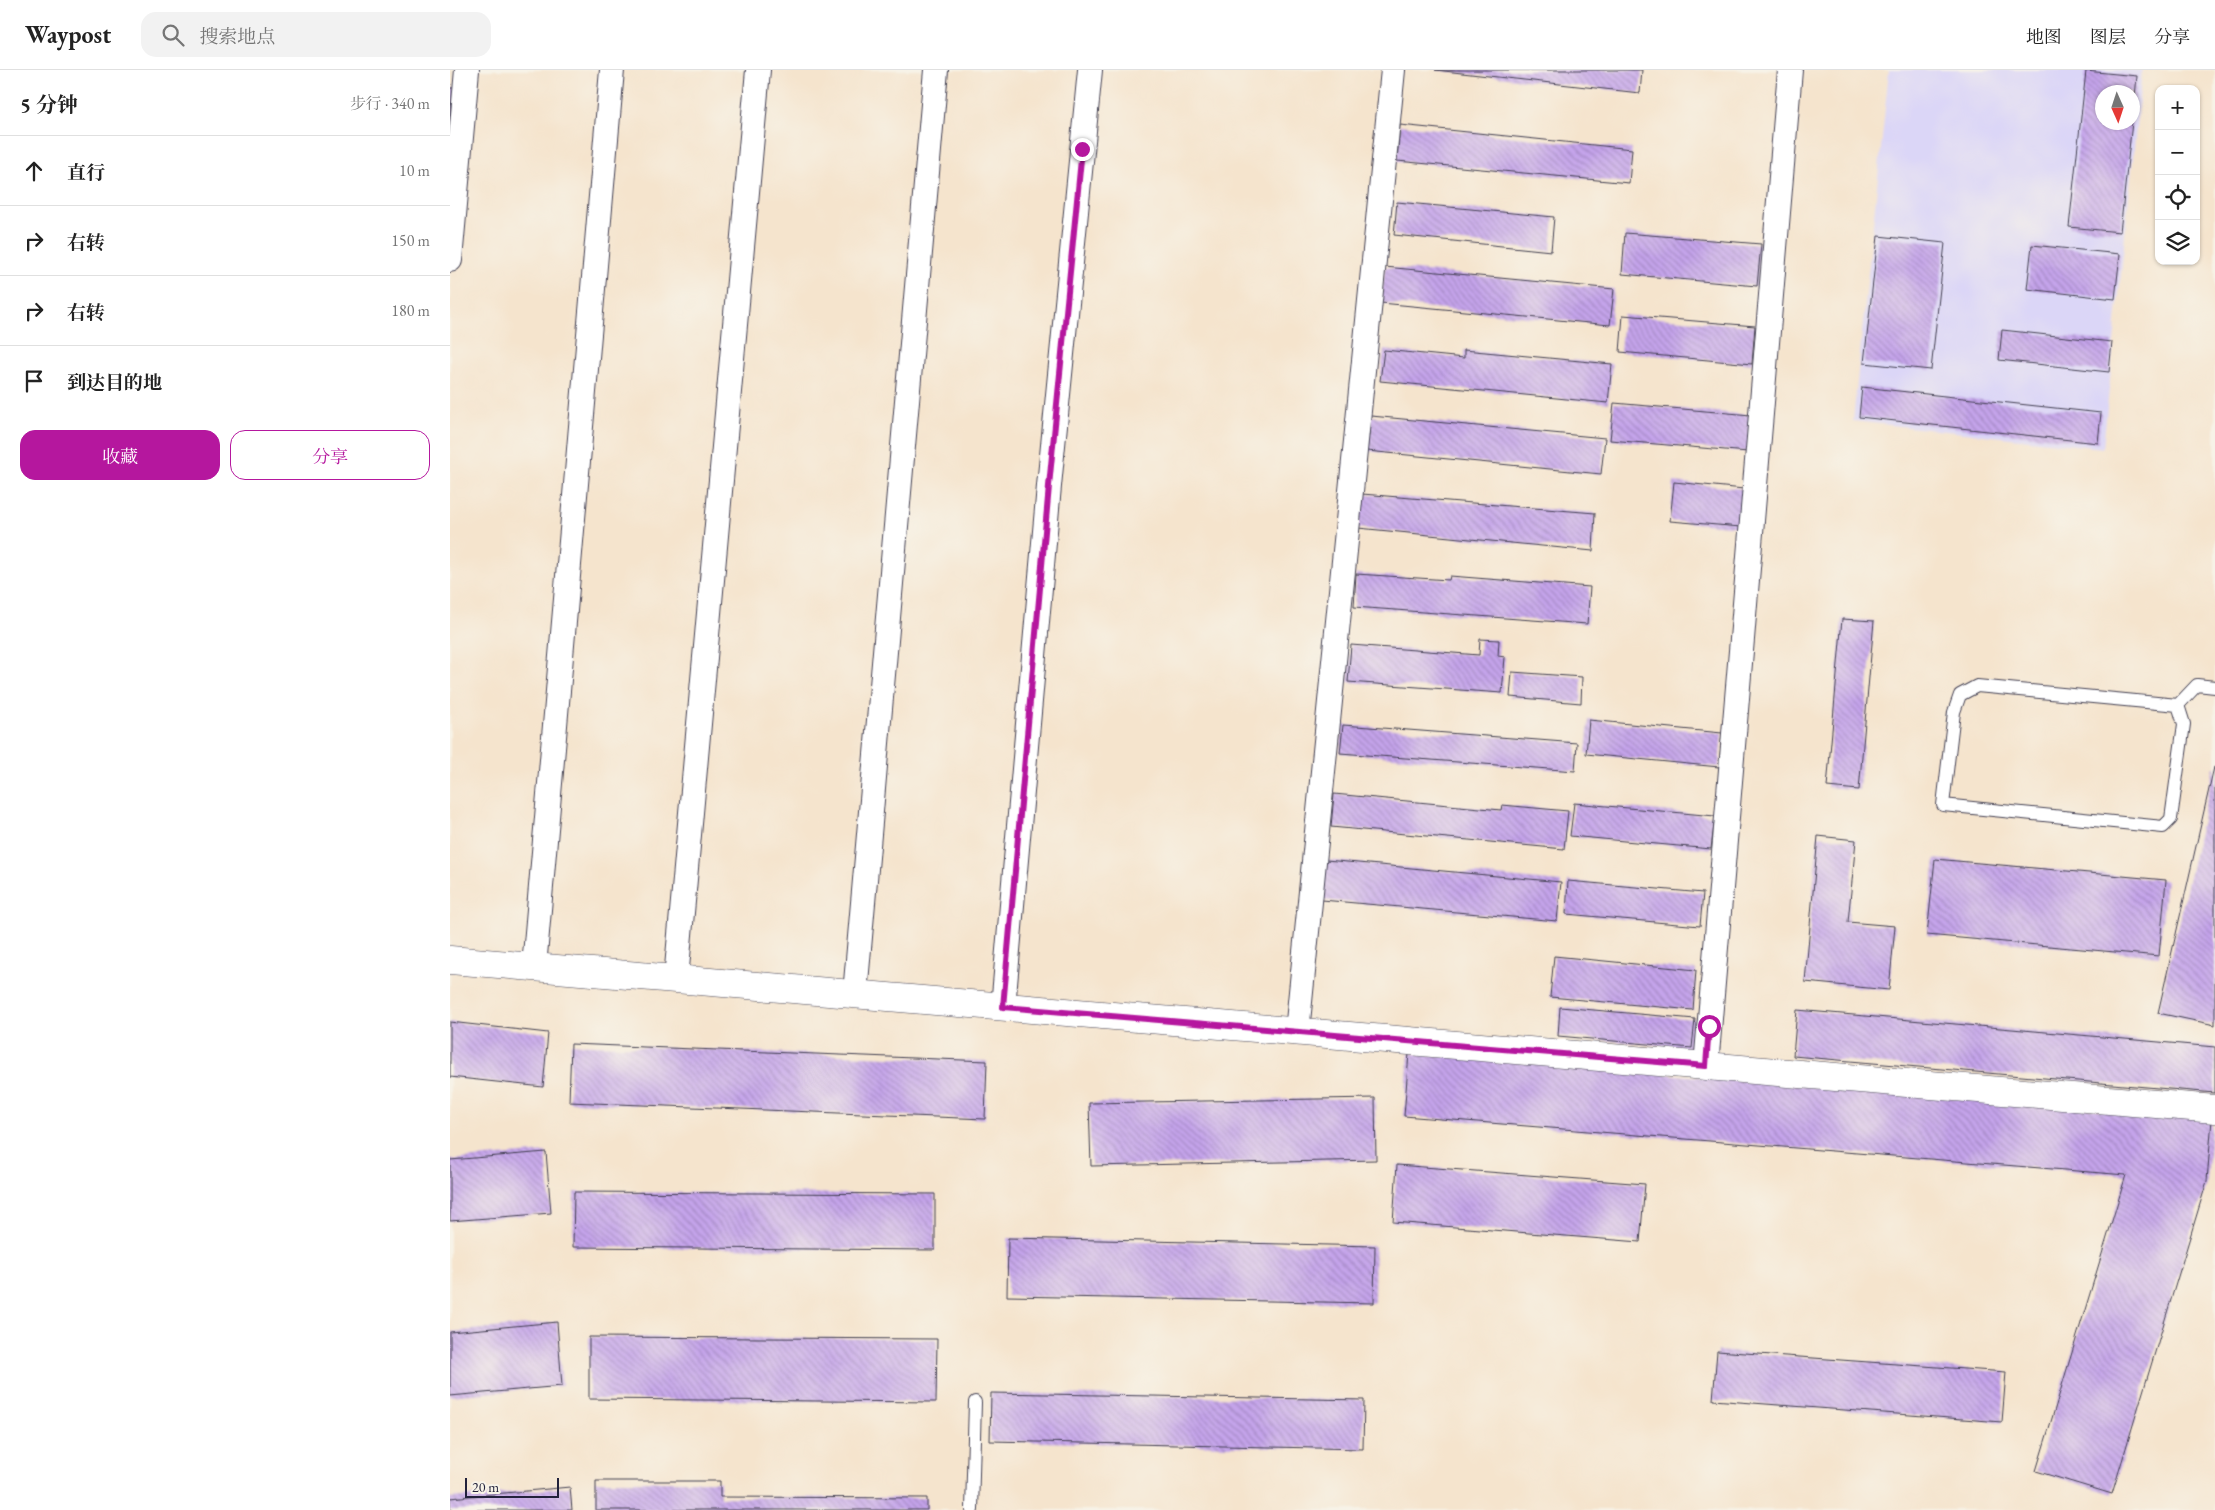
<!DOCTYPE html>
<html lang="zh">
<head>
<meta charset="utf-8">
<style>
	body { margin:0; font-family:"EB Garamond","Noto Serif SC",serif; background:#f2f2f2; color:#222 }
	.controls { position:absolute; right:15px; top:15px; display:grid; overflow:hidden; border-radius:10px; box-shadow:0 1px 4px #0004 }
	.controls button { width:45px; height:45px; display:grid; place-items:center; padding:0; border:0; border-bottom:1px solid #e0e0e0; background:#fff; color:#222; font:25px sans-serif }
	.compass { position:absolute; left:1645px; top:15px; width:45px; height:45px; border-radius:50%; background:#fff; box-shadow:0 1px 4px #0004; rotate:177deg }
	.scale { position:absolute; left:15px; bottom:12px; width:94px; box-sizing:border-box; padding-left:5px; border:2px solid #22223b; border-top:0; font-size:14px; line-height:18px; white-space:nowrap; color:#22223b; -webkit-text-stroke:4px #f7f3e8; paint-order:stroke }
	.stop { position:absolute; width:15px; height:15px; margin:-11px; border:4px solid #b5179e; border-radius:50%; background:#fff }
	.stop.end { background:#b5179e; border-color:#fff; box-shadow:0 1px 5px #0008 }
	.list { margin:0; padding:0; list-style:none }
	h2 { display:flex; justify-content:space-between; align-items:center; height:65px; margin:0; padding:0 20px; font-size:21px }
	h2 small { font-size:16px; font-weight:400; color:#767676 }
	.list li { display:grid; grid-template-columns:32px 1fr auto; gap:15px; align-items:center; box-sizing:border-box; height:70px; padding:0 20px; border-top:1px solid #e0e0e0 }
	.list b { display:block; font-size:19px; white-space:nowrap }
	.list em { font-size:16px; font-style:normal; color:#767676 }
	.actions { display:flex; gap:10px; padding:15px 20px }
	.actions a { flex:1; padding:11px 0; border:1px solid #b5179e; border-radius:15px; text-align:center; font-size:18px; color:#b5179e }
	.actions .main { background:#b5179e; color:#fff }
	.icon { flex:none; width:28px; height:28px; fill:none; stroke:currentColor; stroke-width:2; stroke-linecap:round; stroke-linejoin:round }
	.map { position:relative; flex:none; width:1765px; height:1440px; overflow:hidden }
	header { display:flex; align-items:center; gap:30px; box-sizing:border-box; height:70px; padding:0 25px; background:#fff; border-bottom:1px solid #e0e0e0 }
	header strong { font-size:24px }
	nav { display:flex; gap:28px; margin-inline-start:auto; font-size:18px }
	.search { width:350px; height:45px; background:#f2f2f2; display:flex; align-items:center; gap:12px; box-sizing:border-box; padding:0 18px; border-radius:15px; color:#767676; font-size:19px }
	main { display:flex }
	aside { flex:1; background:#fff }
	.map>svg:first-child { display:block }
</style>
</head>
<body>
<header>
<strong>Waypost</strong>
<div class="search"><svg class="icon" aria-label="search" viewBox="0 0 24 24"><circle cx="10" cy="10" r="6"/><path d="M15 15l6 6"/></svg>搜索地点</div>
<nav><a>地图</a><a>图层</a><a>分享</a></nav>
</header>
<main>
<aside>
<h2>5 分钟<small>步行 · 340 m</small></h2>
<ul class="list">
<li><svg class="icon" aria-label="ahead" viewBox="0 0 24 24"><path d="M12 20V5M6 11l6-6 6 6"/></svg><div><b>直行</b></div><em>10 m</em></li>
<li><svg class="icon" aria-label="right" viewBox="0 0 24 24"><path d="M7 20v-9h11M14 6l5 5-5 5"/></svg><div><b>右转</b></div><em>150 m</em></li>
<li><svg class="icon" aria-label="right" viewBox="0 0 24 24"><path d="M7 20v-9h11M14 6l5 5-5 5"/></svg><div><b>右转</b></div><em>180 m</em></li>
<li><svg class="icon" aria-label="arrive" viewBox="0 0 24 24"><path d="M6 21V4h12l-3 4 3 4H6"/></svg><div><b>到达目的地</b></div></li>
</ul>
<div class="actions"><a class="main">收藏</a><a>分享</a></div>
</aside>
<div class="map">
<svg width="1765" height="1440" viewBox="0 0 1765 1440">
	<defs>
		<pattern id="building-back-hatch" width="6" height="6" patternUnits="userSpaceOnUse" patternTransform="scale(1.25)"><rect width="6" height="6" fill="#c5a4eb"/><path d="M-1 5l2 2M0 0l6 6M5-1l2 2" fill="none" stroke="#a085c0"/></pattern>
	</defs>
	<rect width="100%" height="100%" fill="#f7f3e8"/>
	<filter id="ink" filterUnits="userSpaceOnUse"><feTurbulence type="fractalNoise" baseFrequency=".02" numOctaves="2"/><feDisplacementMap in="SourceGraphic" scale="10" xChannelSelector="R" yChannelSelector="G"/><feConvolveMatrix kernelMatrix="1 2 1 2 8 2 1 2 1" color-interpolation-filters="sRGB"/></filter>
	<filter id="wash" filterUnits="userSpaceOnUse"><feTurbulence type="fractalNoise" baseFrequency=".0096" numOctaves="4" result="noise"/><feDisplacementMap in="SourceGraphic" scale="20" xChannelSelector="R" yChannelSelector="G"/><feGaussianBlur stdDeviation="1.12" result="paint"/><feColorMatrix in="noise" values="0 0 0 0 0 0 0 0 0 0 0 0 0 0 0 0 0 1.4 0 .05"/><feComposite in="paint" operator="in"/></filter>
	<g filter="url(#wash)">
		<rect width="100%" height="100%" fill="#f5e4cd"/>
		<path fill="#dbd6f7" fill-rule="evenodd" d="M 1439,0 L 1692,0 L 1653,378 L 1403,351 ZM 1652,22 L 1682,22 L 1682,52 L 1652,52 Z"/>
		<g id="blocks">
			<path fill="url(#building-back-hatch)" d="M 985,0 L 1192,0 L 1190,23 Z
				M 1636,1 L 1687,6 L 1684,37 L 1682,22 L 1652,22 L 1652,52 L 1682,52 L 1670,162 L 1619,157 Z
				M 0,18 L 7,18 L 4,51 L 0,51 Z
				M 950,55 L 1182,79 L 1179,113 L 947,91 Z
				M 947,132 L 1104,147 L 1101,181 L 944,165 Z
				M 1175,163 L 1311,174 L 1307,216 L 1172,204 Z
				M 1428,166 L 1495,173 L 1481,300 L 1414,293 Z
				M 1582,175 L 1670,184 L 1665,229 L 1577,219 Z
				M 935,197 L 1164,219 L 1160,255 L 931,233 Z
				M 1173,245 L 1305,256 L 1302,294 L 1170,282 Z
				M 1552,260 L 1662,272 L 1659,302 L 1549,290 Z
				M 934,280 L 1014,288 L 1014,280 L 1162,294 L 1158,333 L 930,311 Z
				M 1412,317 L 1651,343 L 1648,373 L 1409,347 Z
				M 1164,333 L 1301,345 L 1298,382 L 1160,370 Z
				M 921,346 L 1155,368 L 1151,404 L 917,381 Z
				M 1224,412 L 1294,419 L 1291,457 L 1220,451 Z
				M 912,424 L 1145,443 L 1143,481 L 908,458 Z
				M 906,504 L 999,510 L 1000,506 L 1140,517 L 1137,554 L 904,537 Z
				M 1392,549 L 1424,551 L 1409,720 L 1377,717 Z
				M 1030,569 L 1049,570 L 1048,586 L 1055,587 L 1052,623 L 898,612 L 901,575 L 1029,585 Z
				M 1062,602 L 1132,607 L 1131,633 L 1060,627 Z
				M 1139,650 L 1272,663 L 1269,697 L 1136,684 Z
				M 893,655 L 1127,673 L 1125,701 L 890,683 Z
				M 1764,697 L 1765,697 L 1765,955 L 1708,943 Z
				M 884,724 L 1051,740 L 1052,735 L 1118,741 L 1114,779 L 881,757 Z
				M 1124,733 L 1265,746 L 1261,779 L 1120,766 Z
				M 1368,766 L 1406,770 L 1398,852 L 1445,856 L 1439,920 L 1355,912 Z
				M 1485,789 L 1716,810 L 1709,886 L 1477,865 Z
				M 876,790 L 1111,812 L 1107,851 L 872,830 Z
				M 1118,811 L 1253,823 L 1250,856 L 1116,844 Z
				M 1104,886 L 1246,900 L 1243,940 L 1100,927 Z
				M 1110,937 L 1245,949 L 1242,978 L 1108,966 Z
				M 1347,940 L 1765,977 L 1765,1023 L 1343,986 Z
				M 0,952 L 98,963 L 93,1017 L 0,1007 Z
				M 121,974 L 537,991 L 535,1049 L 119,1032 Z
				M 959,983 L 1762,1049 L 1757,1111 L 1662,1424 L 1586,1401 L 1676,1105 L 954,1046 Z
				M 925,1028 L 926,1090 L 641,1096 L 639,1033 Z
				M 96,1082 L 101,1143 L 0,1151 L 0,1090 Z
				M 947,1095 L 1195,1114 L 1190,1172 L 943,1152 Z
				M 124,1122 L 485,1124 L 485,1180 L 123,1177 Z
				M 558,1168 L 925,1176 L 924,1233 L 557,1226 Z
				M 107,1252 L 112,1316 L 0,1326 L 0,1262 Z
				M 139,1267 L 487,1269 L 486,1332 L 139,1329 Z
				M 1267,1281 L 1556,1302 L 1552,1352 L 1263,1330 Z
				M 541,1323 L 914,1330 L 913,1379 L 540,1371 Z
				M 146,1411 L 270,1411 L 270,1427 L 477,1428 L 477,1440 L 146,1440 Z
				M 120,1417 L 122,1440 L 0,1440 L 0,1428 Z"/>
		</g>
	</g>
	<g filter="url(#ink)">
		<use href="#blocks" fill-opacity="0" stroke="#423f51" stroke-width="1"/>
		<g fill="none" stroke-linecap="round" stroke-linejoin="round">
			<g stroke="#423f51" stroke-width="14">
				<path id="service" d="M 1728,635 L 1734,654 L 1721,749 L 1713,757 L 1493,735 L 1504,642 L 1510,625 L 1527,616 L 1728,635 L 1747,615 L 1765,617
					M 522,1440 L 525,1332"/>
			</g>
			<g stroke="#423f51" stroke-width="26">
				<path id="minor" d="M 0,190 L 17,0
					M 84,897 L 162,0
					M 226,909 L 308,0
					M 405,924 L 486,0
					M 553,937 L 599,416 L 640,0
					M 847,962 L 943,0
					M 1256,996 L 1340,0"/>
			</g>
			<g stroke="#423f51" stroke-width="29">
				<path id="tertiary" d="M 0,890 L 1765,1039"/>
			</g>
			<use href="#service" stroke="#fff" stroke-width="12"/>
			<use href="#minor" stroke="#fff" stroke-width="24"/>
			<use href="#tertiary" stroke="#fff" stroke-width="28"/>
		</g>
	</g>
	<g fill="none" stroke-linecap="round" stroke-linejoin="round" filter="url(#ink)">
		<path stroke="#b5179e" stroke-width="6" d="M 632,79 L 599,416 L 553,937 L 1256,996 L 1259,956"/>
	</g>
</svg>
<div class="controls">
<button>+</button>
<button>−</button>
<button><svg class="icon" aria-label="locate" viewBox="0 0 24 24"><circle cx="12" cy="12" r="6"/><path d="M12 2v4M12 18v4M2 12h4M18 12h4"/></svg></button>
<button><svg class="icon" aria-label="layers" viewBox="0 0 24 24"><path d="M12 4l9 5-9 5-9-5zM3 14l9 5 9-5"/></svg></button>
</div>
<svg class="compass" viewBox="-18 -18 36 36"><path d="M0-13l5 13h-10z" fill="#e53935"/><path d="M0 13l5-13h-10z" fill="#767676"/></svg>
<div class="scale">20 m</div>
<div class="stop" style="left:1259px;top:956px"></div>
<div class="stop end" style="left:632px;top:79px"></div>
</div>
</main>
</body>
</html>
